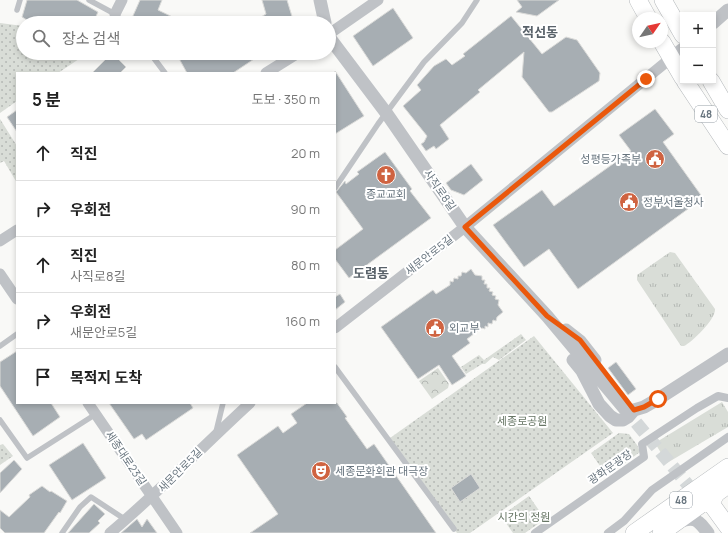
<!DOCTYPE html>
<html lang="ko">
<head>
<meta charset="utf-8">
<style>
	body { margin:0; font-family:Manrope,"Noto Sans KR",sans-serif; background:#f6f6f6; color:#222 }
	.controls { position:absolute; right:12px; top:12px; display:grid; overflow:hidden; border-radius:0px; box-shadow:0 2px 6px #0003 }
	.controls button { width:36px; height:36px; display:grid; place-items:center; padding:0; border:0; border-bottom:1px solid #e0e0e0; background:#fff; color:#222; font:20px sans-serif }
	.compass { position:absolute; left:632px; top:12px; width:36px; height:36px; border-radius:50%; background:#fff; box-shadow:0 2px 6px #0003; rotate:56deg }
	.stop { position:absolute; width:12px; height:12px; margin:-9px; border:3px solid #ea580c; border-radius:50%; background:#fff }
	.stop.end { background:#ea580c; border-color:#fff; box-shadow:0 1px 4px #0008 }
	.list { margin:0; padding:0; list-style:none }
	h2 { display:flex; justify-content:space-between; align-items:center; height:52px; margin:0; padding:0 16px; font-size:17px }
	h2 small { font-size:13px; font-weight:400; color:#767676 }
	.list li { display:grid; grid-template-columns:26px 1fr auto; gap:12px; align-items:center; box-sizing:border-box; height:56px; padding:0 16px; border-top:1px solid #e0e0e0 }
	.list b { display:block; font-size:15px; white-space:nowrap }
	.list p { margin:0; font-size:13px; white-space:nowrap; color:#767676 }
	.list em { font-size:13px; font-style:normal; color:#767676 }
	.icon { flex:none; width:22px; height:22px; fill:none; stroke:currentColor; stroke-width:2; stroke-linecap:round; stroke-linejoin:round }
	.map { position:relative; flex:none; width:728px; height:533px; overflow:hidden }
	.search { position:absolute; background:#fff; box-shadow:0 2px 6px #0003; left:16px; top:16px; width:320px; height:44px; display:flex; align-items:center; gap:10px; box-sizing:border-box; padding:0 14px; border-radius:22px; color:#767676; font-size:15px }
	.panel { position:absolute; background:#fff; box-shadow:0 2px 6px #0003; left:16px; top:72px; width:320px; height:332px; border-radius:0px }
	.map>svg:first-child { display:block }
</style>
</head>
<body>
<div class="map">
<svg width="728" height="533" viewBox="0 0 728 533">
	<defs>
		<pattern id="grass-tufts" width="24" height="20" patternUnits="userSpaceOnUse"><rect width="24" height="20" fill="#d9ddd7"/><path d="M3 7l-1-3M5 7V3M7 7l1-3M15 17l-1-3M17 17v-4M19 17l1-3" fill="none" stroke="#b4b8b4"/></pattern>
		<pattern id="forest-crowns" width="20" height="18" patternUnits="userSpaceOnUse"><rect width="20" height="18" fill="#d9ddd7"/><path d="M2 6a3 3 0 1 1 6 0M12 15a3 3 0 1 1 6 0" fill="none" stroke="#b4b8b4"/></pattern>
		<pattern id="park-dots" width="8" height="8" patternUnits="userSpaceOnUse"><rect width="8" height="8" fill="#d9ddd7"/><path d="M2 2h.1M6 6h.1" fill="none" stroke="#b4b8b4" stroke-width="1.8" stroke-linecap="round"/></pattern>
	</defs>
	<rect width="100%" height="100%" fill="#f9f9f7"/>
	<path fill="url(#grass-tufts)" d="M 670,252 L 675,253 L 715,309 C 716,319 692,342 684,346 L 681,346 L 637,280 L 637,275 Z
		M 722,402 L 728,412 L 728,427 L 667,463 L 655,443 Z"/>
	<path fill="url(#forest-crowns)" d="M 438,368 L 449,384 L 448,388 L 432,399 L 419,381 Z"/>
	<path fill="url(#park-dots)" d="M 0,23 L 23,26 L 23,53 L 70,53 L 73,55 L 77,53 L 88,53 L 58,73 L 17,73 L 17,101 L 0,113 Z
		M 0,119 L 17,146 L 17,183 L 4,161 L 0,163 Z
		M 521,334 L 526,340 L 499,360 L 493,357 L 485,364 L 482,364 L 466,374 L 461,367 L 479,355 L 484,360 Z
		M 534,336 L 613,433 L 470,533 L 457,533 L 390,438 Z
		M 619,433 L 629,434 L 637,445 L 640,452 L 607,476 L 591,453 Z
		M 3,444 L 13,456 L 0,465 L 0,445 Z
		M 529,496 L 545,519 L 525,533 L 513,533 L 501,516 Z"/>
	<path fill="#a7aeb3" stroke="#dbdbd9" d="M 27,0 L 77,0 L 98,12 L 93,23 L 80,23 L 69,18 L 65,23 L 32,23 L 22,17 Z
		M 140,0 L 162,0 L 158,10 L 185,23 L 134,23 L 136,19 L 132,18 Z
		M 262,0 L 287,0 L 294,23 L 251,23 L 266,14 Z
		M 517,0 L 559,0 L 537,16 L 516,12 L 522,7 Z
		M 393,8 L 413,38 L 373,66 L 353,36 Z
		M 511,16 L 542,54 L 566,37 L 577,40 L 600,73 L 599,81 L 552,112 L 549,112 L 522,77 L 524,52 L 478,90 L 480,92 L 440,125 L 449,139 L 436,149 L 434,146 L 426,151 L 421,144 L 424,142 L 427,136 L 403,106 L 421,90 L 417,85 L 434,66 L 446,59 L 452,65 L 465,56 L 463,54 Z
		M 112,53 L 126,67 L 120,73 L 92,73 Z
		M 176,53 L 263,53 L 233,73 L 187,73 Z
		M 335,71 L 364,116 L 335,134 Z
		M 655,109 L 674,134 L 663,142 L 703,198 L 578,289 L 549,249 L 524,267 L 493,225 L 542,190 L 554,206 L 631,151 L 619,135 Z
		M 17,110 L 17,132 L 7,117 Z
		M 385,152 L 412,189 L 410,191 L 431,218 L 349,278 L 335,259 L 335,250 L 363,229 L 336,192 L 345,181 L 346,184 L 359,174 L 357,172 Z
		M 471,164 L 483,180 L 464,195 L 451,190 L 446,183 Z
		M 471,269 L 475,275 L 482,276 L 482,280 L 485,280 L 484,284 L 487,284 L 487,288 L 490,288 L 489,291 L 493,292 L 492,295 L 496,296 L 495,299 L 499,300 L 498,305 L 503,312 L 497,317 L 496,321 L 493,320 L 492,324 L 488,323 L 488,327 L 485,326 L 485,329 L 482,328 L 467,339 L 470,343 L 452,356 L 466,376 L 452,385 L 439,365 L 418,379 L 381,327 L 433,290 L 436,294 L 450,285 L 450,281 L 453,282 L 454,278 L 458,279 L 458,276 L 461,276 L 462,272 L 466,273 Z
		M 340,294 L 345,302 L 335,310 L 335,297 Z
		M 17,351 L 17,403 L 51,403 L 60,417 L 33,436 L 0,386 L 0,362 Z
		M 616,362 L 636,389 L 628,395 L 608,368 Z
		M 109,403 L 190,403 L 193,408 L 146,440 L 142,434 L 134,439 Z
		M 307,403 L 337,403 L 347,417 L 345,418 L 367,449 L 374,444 L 436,533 L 250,533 L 278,514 L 237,455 L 278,426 L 283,433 L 297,423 L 291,414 Z
		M 83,443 L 106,478 L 72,500 L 49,465 Z
		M 14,460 L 22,469 L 0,493 L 0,473 Z
		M 471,474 L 480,488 L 460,502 L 451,488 Z
		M 42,486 L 50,492 L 51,491 L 67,501 L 60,513 L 59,512 L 44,533 L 5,533 L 0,528 L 0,510 L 9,517 L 30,497 L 29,495 Z
		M 94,504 L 105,514 L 98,521 L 100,523 L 89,533 L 68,533 Z
		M 137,519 L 142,527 L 147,519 L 157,533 L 121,533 Z"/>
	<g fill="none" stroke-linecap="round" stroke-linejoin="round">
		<path stroke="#d4d8d9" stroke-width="13" stroke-dasharray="13 6" stroke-linecap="butt" d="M 624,408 L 698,497"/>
		<g stroke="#b3b7ba" stroke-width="18">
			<path id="primary" d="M 638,0 L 648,18
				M 663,0 L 683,35
				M 662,42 L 683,78
				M 685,81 L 728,146
				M 711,81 L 728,110
				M 717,492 L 712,501 L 712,505 L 728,527
				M 634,533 L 728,467
				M 661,533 L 728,485"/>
		</g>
		<path stroke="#bfc2c6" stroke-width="5.5" d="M 89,0 L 115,14 L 124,23
			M 17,10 L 20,0
			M 150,53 L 165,73
			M 335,188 L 378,124 L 424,62 L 462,23 L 477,0
			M 0,346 L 17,334
			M 335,367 L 454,529
			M 0,420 L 27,458 L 96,414
			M 216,432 L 223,403
			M 62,533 L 80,507 L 91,497 L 126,520"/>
		<path stroke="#bfc2c6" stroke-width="8" d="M 535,533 L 644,457 L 642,444 L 697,408 L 718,396 L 728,398
			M 608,533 L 624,521 L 652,490 L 728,437"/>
		<path stroke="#bfc2c6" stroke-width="11" d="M 115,14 L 122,0
			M 329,34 L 378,0
			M 266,73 L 298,53
			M 0,241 L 17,230
			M 0,274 L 17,299
			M 335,328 L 465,227 L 671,58
			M 88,403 L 177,533
			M 110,533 C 159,492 203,446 250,403"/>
		<path stroke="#bfc2c6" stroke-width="13" d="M 320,0 L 325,23
			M 713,23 L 728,10
			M 329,37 L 387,114 L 465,227 L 547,316 L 624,408
			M 671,58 L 683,49
			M 566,330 L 580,341 L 595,360
			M 573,360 L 582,371 L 599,404 L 610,416 L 616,420 L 623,420 L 628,417 L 634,410 L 644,407 L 658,399 L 728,354
			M 677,523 C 694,515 698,520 708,533"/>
		<use href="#primary" stroke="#fff" stroke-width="17"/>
	</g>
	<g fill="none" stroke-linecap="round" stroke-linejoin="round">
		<path stroke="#ea580c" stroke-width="5" d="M 646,79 L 465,227 L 547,316 L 580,340 L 634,410 L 644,407 L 658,399"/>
	</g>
	<defs>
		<g id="civic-disc" transform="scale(1)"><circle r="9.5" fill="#cf6341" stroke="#fff"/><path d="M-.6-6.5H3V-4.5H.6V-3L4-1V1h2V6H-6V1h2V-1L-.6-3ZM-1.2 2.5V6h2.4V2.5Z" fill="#fff"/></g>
		<g id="church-disc" transform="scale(1)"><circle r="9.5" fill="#cf6341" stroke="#fff"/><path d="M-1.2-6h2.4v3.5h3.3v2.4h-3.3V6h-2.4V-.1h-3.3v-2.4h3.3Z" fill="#fff"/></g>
		<g id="theatre-disc" transform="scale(1)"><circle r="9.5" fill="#cf6341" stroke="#fff"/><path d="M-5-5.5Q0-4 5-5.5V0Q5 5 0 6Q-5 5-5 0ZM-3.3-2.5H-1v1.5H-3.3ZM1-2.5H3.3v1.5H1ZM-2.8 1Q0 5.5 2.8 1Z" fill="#fff"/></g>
	</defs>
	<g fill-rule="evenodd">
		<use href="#civic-disc" x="655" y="159"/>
		<use href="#church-disc" x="386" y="175"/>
		<use href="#civic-disc" x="629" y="202"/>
		<use href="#civic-disc" x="435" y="328"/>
		<use href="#theatre-disc" x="321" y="471"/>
	</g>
	<g text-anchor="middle" stroke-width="4" stroke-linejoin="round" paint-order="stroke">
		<g fill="#fff" stroke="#959ea5" stroke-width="1">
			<rect x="695" y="106" width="22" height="16" rx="3"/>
			<rect x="670" y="492" width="22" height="16" rx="3"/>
		</g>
		<g font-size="10" font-weight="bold" fill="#67747e">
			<text x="706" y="118">48</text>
			<text x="681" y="504">48</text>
		</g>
		<g font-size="11" fill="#67747e" stroke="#fff" text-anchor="start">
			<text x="641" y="163" text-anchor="end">성평등가족부</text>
			<text x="386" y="198" text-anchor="middle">종교교회</text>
			<text x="643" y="206">정부서울청사</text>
			<text x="449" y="332">외교부</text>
			<text x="335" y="475">세종문화회관 대극장</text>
		</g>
		<g font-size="11" fill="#67747e" stroke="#fff">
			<text transform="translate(440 190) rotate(55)" y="4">사직로8길</text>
			<text transform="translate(429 255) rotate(-38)" y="4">새문안로5길</text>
			<text transform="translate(126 458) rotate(56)" y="4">세종대로23길</text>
			<text transform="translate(610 467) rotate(-35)" y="4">광화문광장</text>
			<text transform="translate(180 470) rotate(-45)" y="4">새문안로5길</text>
		</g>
		<g font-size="11" fill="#687766" stroke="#fff">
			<text x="522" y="425">세종로공원</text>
			<text x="524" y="521">시간의 정원</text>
		</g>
		<g font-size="13" font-weight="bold" fill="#59626a" stroke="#fff">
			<text x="540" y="37">적선동</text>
			<text x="371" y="278">도렴동</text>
		</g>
	</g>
</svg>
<div class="controls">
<button>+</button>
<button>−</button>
</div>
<svg class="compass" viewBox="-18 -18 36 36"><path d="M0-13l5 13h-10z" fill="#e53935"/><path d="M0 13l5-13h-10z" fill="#767676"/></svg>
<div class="stop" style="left:658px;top:399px"></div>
<div class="stop end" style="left:646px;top:79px"></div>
<div class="search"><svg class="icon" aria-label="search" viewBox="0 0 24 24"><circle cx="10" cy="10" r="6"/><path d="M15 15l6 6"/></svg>장소 검색</div>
<section class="panel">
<h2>5 분<small>도보 · 350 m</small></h2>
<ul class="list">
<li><svg class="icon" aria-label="ahead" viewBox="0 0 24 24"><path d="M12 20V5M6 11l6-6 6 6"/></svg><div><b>직진</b></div><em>20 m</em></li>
<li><svg class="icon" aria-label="right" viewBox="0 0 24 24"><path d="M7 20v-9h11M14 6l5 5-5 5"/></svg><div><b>우회전</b></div><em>90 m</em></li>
<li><svg class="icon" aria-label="ahead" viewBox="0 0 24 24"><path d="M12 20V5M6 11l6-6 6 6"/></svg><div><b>직진</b><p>사직로8길</p></div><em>80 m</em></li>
<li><svg class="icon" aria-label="right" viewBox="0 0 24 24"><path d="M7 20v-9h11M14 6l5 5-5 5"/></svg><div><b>우회전</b><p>새문안로5길</p></div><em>160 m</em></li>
<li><svg class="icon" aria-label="arrive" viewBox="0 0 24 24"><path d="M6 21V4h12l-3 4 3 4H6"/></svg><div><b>목적지 도착</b></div></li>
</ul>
</section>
</div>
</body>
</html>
